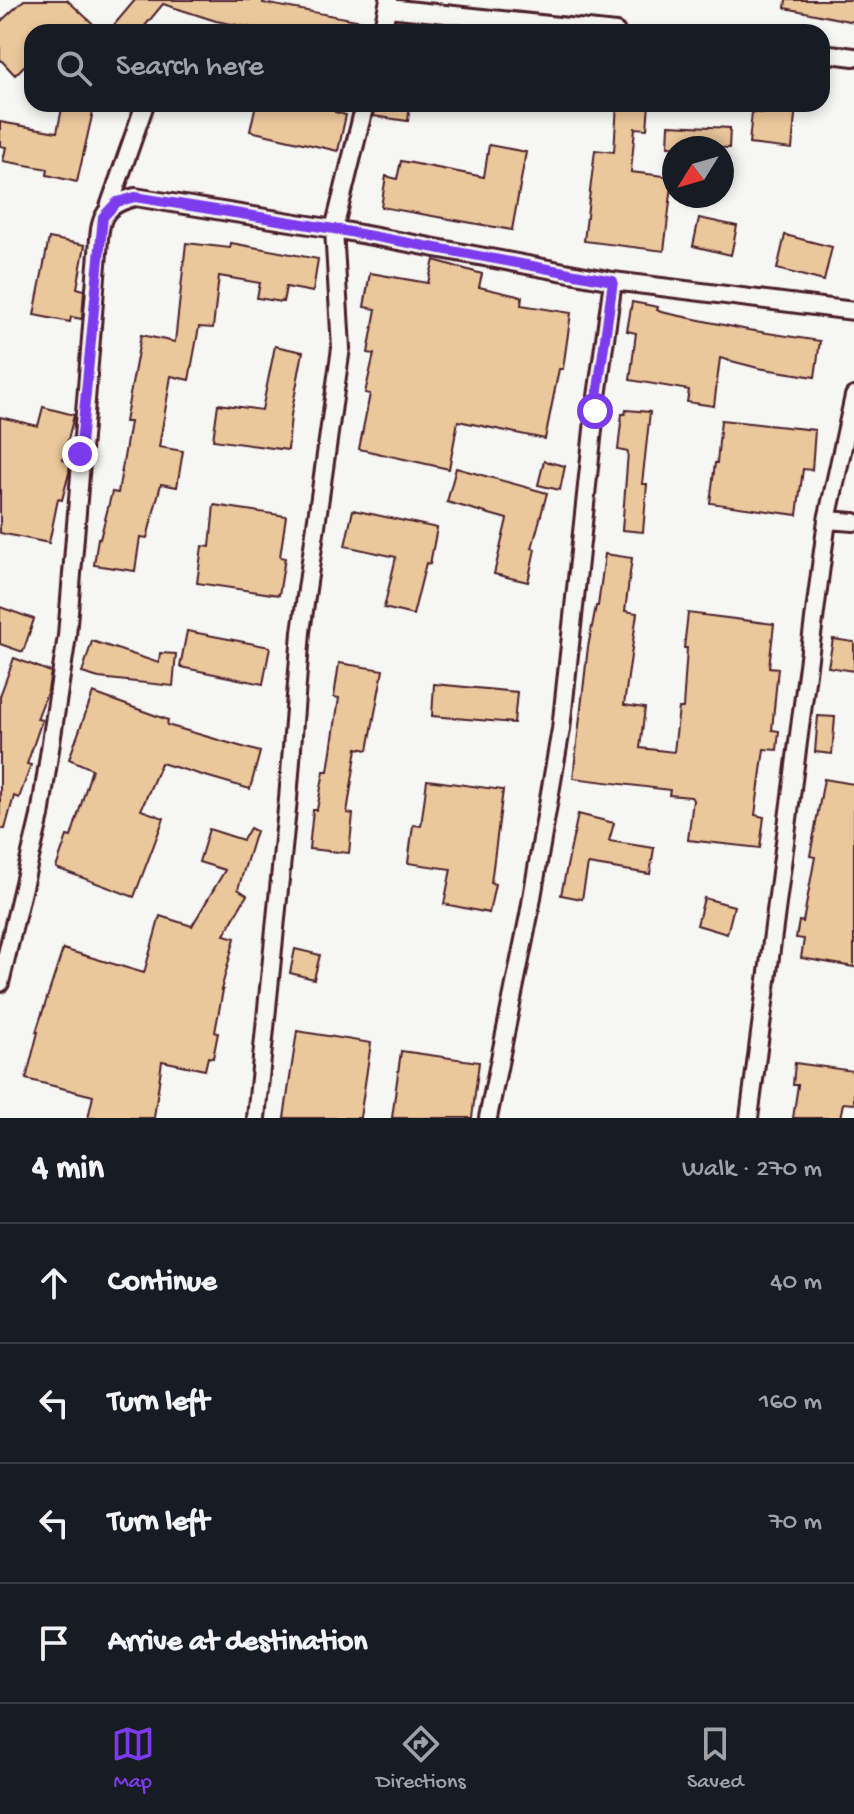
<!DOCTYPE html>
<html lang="en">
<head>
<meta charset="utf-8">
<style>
	body { margin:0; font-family:"Gochi Hand",sans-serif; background:#242831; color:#f1f3f6 }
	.compass { position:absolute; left:662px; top:136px; width:72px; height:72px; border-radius:50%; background:#171b24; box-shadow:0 4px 12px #0003; rotate:233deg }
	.stop { position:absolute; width:24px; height:24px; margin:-18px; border:6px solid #7c3aed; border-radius:50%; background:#fff }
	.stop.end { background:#7c3aed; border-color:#fff; box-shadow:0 2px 8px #0008 }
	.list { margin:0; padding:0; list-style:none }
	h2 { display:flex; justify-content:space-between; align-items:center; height:104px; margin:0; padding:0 32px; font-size:34px }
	h2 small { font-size:26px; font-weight:400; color:#9ea1a6 }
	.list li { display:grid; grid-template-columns:52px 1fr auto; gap:24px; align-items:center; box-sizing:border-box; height:120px; padding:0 32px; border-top:2px solid #363941 }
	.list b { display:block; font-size:30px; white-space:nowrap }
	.list em { font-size:26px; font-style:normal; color:#9ea1a6 }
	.icon { flex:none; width:44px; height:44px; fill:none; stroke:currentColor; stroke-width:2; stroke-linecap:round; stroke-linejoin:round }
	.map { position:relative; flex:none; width:854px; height:1118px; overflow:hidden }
	.search { position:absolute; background:#171b24; box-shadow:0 4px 12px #0003; left:24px; right:24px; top:24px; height:88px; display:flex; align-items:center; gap:20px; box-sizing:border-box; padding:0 28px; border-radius:24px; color:#9ea1a6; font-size:30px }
	.sheet { height:584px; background:#171b24 }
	nav { display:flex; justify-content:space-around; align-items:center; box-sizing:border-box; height:112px; border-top:2px solid #363941; background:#171b24; font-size:22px; color:#9ea1a6 }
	nav a { display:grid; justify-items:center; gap:4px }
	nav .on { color:#7c3aed }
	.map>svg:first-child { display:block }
</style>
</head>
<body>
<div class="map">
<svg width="854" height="1118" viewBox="0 0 854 1118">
	<rect width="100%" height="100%" fill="#f6f6f2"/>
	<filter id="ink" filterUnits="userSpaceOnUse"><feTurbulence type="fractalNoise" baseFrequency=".0125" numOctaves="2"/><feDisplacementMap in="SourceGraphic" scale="16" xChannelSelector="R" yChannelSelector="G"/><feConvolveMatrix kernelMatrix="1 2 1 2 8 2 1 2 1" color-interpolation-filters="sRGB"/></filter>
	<g filter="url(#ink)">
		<path fill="#ebc89c" stroke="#4a1f2b" stroke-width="2" d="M 24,0 L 67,0 L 102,32 L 32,32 L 32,58 L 15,75 L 0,59 L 0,22 Z
			M 135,0 L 264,0 L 263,3 L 373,23 L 371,32 L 273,32 L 216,21 L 163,4 L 140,32 L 108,32 Z
			M 786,0 L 854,0 L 854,22 L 785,8 Z
			M 63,104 L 94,107 L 77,182 L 47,175 L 48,169 L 3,161 L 6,147 L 0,146 L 0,122 L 57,132 Z
			M 256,104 L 336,104 L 335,112 L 346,115 L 338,151 L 250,131 Z
			M 376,104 L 410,104 L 408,121 L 373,116 Z
			M 617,104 L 649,104 L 647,129 L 635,128 L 631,172 L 673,177 L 664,251 L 584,241 L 595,150 L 614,152 Z
			M 762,104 L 796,104 L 792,149 L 749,144 L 752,112 L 762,113 Z
			M 669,125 L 730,128 L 729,148 L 668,146 Z
			M 489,145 L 526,152 L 512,230 L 381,207 L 386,176 L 397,179 L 401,161 L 484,177 Z
			M 699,218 L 737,226 L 731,255 L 693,246 Z
			M 785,235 L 832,247 L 824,281 L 777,269 Z
			M 49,238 L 85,245 L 77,288 L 84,290 L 82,319 L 71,317 L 70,322 L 34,315 Z
			M 186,243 L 230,248 L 231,243 L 318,259 L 313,292 L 286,287 L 283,302 L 257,298 L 260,283 L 219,276 L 213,328 L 199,327 L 189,380 L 171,376 L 159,447 L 183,451 L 177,487 L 161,484 L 147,538 L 140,537 L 135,571 L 94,565 L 98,538 L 100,539 L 112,492 L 118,493 L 130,422 L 125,422 L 141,335 L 175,342 Z
			M 434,260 L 482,274 L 479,287 L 522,297 L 521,305 L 571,313 L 563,369 L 559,369 L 545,439 L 458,421 L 449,469 L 359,449 L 370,394 L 365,393 L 374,354 L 368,353 L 376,309 L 364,307 L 370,273 L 428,283 Z
			M 632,302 L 658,307 L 657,310 L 661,312 L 748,330 L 820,341 L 815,377 L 758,368 L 720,358 L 714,406 L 687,402 L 689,390 L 630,380 L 636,333 L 627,331 Z
			M 275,346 L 303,352 L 291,415 L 288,450 L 213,440 L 218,404 L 262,410 Z
			M 43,407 L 74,415 L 63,460 L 70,462 L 69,473 L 62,500 L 58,499 L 49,543 L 0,533 L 0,417 L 38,426 Z
			M 626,410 L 650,412 L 642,484 L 647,484 L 643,532 L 622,530 L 628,452 L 618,450 L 622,414 L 625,414 Z
			M 721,420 L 815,430 L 812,470 L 803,469 L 797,515 L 710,503 L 715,463 L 717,463 Z
			M 544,461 L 565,466 L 560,490 L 538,485 Z
			M 456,468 L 547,493 L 532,548 L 535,549 L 528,582 L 494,574 L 507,519 L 447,502 Z
			M 214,505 L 286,516 L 280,557 L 285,558 L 279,595 L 197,583 L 202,546 L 210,547 Z
			M 353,510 L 437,528 L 430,564 L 426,563 L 413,615 L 384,608 L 396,557 L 345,546 Z
			M 605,554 L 632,558 L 625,611 L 637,613 L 624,705 L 645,708 L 640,748 L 674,752 L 679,708 L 683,708 L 687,648 L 684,648 L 688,613 L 774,624 L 769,667 L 778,668 L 772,730 L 779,731 L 777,750 L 764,749 L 755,815 L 764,817 L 760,848 L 688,840 L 693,800 L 691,797 L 669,795 L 670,790 L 573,778 L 588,647 L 596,606 L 598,606 Z
			M 0,607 L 34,619 L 23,652 L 0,644 Z
			M 187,631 L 270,647 L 263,684 L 180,667 Z
			M 833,639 L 854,642 L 854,671 L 828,667 Z
			M 92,641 L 159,663 L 160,653 L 176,654 L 173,686 L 99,678 L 82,673 Z
			M 14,658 L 51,672 L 48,690 L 37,719 L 42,720 L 27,764 L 31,765 L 19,798 L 14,796 L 5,829 L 0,828 L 0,696 Z
			M 339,663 L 383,670 L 368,750 L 357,748 L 347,813 L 353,814 L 349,853 L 309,849 L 313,810 L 317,810 L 324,771 L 328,771 L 339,698 L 334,697 Z
			M 434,684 L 517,692 L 514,723 L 432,716 Z
			M 93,693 L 168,720 L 167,725 L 260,752 L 250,789 L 161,763 L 141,810 L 164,818 L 134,897 L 56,868 L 67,836 L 71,837 L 92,769 L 69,759 Z
			M 818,716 L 835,717 L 832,754 L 815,752 Z
			M 824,779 L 854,784 L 854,967 L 801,958 L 804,939 L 796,938 L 799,921 L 803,922 L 815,857 L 810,856 Z
			M 427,780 L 503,790 L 491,883 L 495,884 L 489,913 L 444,904 L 451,869 L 408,863 L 413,825 L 421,826 Z
			M 578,814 L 614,823 L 609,841 L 654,848 L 650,874 L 588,864 L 582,899 L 561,895 Z
			M 250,828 L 256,831 L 238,889 L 247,895 L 224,935 L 235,938 L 221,990 L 223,990 L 215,1032 L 218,1033 L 213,1058 L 208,1057 L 205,1070 L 162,1061 L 154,1118 L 88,1118 L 93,1096 L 26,1079 L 38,1032 L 36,1032 L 63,949 L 144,973 L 160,916 L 192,926 L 225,870 L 199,862 L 209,829 L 243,840 Z
			M 704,898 L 734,906 L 727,934 L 697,925 Z
			M 295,949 L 320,955 L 314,979 L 290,973 Z
			M 297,1031 L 371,1043 L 360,1118 L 284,1118 Z
			M 401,1051 L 479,1062 L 472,1118 L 392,1118 Z
			M 795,1063 L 854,1071 L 854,1104 L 843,1103 L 840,1118 L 793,1118 L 798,1085 L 793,1085 Z"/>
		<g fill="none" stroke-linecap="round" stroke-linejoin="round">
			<g stroke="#4a1f2b" stroke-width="22">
				<path id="street" d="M 388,8 L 616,32
					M 382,32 L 389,0
					M 822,53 L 854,57
					M 109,207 L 145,104
					M 827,520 L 854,522
					M 0,983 L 40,816 L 67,636 L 97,264 C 101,228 94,207 135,197 L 334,229 L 613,281 L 854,311
					M 256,1118 L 288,799 L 301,632 L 341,348 L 334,229 L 365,104
					M 488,1118 L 529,915 L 561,729 L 595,411 L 613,281
					M 749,1118 L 827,520 L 854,396"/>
			</g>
			<use href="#street" stroke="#f6f6f2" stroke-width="16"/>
		</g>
	</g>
	<g fill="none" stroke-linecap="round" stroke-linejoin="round" filter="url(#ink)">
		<path stroke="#7c3aed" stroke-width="10" d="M 80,454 L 103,217 L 117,202 L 135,197 L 334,229 L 613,281 L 595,411"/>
	</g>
</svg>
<svg class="compass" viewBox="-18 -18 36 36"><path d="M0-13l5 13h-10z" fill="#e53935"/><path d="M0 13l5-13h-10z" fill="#9ea1a6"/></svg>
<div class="stop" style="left:595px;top:411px"></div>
<div class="stop end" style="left:80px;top:454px"></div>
<div class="search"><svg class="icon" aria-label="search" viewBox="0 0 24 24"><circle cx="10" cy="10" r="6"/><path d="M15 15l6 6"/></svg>Search here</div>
</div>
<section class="sheet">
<h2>4 min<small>Walk · 270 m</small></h2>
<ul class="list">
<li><svg class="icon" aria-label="ahead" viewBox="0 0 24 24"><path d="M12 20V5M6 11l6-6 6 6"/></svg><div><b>Continue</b></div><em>40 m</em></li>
<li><svg class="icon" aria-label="left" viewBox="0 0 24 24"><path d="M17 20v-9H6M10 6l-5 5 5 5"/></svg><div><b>Turn left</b></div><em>160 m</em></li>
<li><svg class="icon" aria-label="left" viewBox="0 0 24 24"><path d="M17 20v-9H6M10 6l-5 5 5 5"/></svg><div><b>Turn left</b></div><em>70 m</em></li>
<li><svg class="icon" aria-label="arrive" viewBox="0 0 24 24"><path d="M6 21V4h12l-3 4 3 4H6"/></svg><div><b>Arrive at destination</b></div></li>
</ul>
</section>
<nav>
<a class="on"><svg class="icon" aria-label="map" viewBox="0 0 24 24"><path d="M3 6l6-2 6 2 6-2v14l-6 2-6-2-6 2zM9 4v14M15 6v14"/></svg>Map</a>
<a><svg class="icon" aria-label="directions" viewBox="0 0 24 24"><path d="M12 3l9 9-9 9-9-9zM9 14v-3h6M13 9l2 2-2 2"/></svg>Directions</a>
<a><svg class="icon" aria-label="saved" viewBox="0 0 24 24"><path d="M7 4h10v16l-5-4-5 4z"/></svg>Saved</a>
</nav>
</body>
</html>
